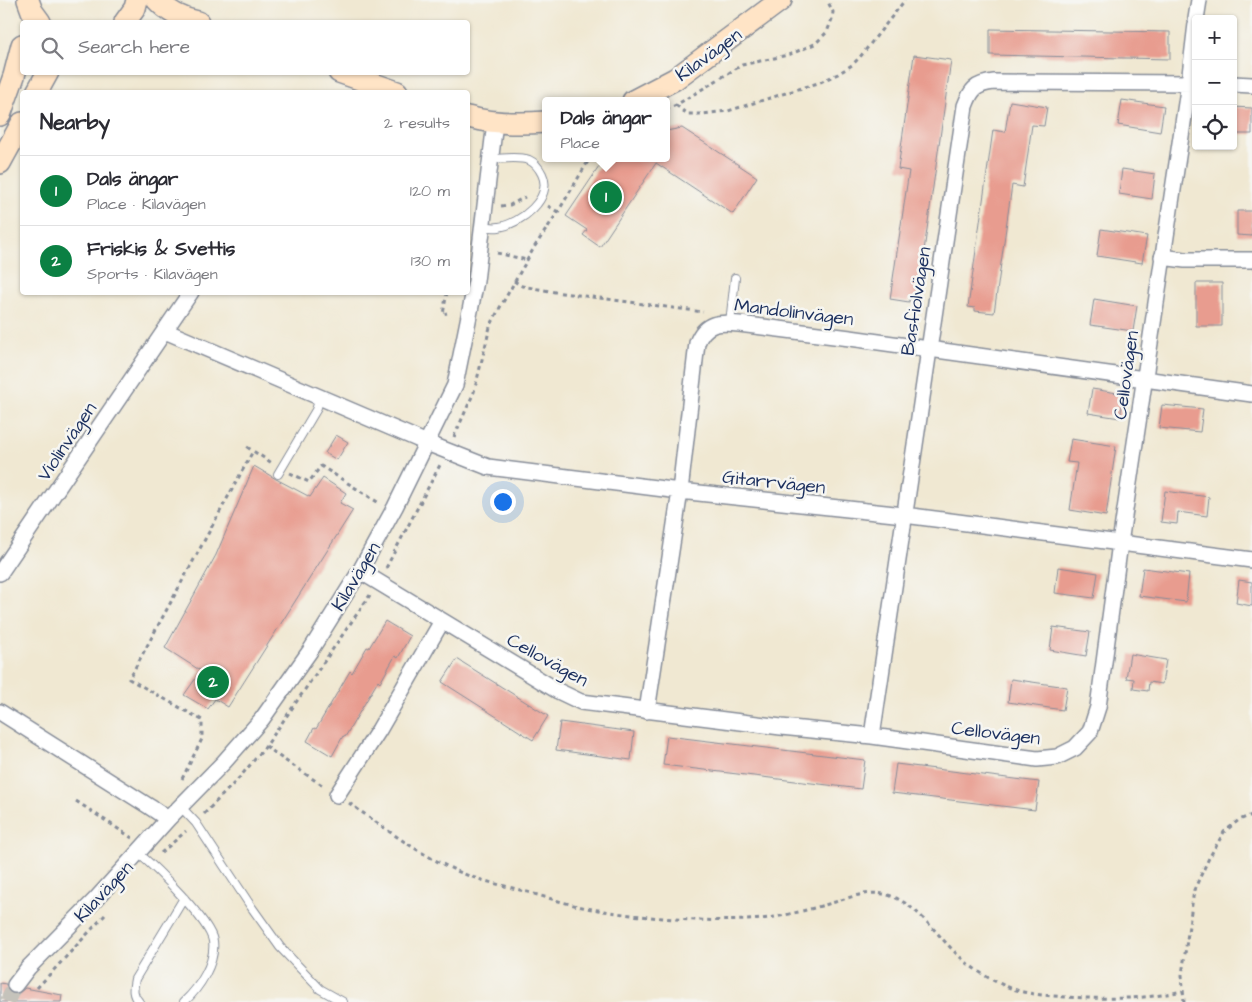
<!DOCTYPE html>
<html lang="en">
<head>
<meta charset="utf-8">
<style>
	body { margin:0; font-family:"Architects Daughter",sans-serif; background:#f2f2f3; color:#2b2b33 }
	.controls { position:absolute; right:15px; top:15px; display:grid; overflow:hidden; border-radius:5px; box-shadow:0 1px 4px #0004 }
	.controls button { width:45px; height:45px; display:grid; place-items:center; padding:0; border:0; border-bottom:1px solid #e1e1e2; background:#fff; color:#2b2b33; font:25px sans-serif }
	.you { position:absolute; left:502px; top:501px; width:18px; height:18px; margin:-12px; border:4px solid #fff; border-radius:50%; background:#1a73e8; box-shadow:0 0 0 8px #1a73e833 }
	.badge { display:grid; place-items:center; width:32px; height:32px; border-radius:50%; background:#0b8043; color:#fff; font-size:16px; font-weight:700 }
	.pin { position:absolute; translate:-50% -50%; border:2px solid #fff; box-shadow:0 1px 5px #0006 }
	.popup { position:absolute; left:542px; top:97px; width:128px; height:65px; box-sizing:border-box; display:grid; place-content:center; border-radius:5px; background:#fff; filter:drop-shadow(0 1px 4px #0005); font-size:16px; white-space:nowrap; color:#7c7c81 }
	.popup b { font-size:19px; color:#2b2b33 }
	.popup::after { content:''; position:absolute; left:50%; top:100%; margin-left:-10px; border:10px solid transparent; border-top-color:#fff }
	.list { margin:0; padding:0; list-style:none }
	h2 { display:flex; justify-content:space-between; align-items:center; height:65px; margin:0; padding:0 20px; font-size:21px }
	h2 small { font-size:16px; font-weight:400; color:#7c7c81 }
	.list li { display:grid; grid-template-columns:32px 1fr auto; gap:15px; align-items:center; box-sizing:border-box; height:70px; padding:0 20px; border-top:1px solid #e1e1e2 }
	.list b { display:block; font-size:19px; white-space:nowrap }
	.list p { margin:0; font-size:16px; white-space:nowrap; color:#7c7c81 }
	.list em { font-size:16px; font-style:normal; color:#7c7c81 }
	.icon { flex:none; width:28px; height:28px; fill:none; stroke:currentColor; stroke-width:2; stroke-linecap:round; stroke-linejoin:round }
	.map { position:relative; flex:none; width:1252px; height:1002px; overflow:hidden }
	.search { position:absolute; background:#fff; box-shadow:0 1px 4px #0004; left:20px; top:20px; width:450px; height:55px; display:flex; align-items:center; gap:12px; box-sizing:border-box; padding:0 18px; border-radius:5px; color:#7c7c81; font-size:19px }
	.panel { position:absolute; background:#fff; box-shadow:0 1px 4px #0004; left:20px; top:90px; width:450px; height:205px; border-radius:5px }
	.map>svg:first-child { display:block }
</style>
</head>
<body>
<div class="map">
<svg width="1252" height="1002" viewBox="0 0 1252 1002">
	<rect width="100%" height="100%" fill="#f6f6f2"/>
	<filter id="ink" filterUnits="userSpaceOnUse"><feTurbulence type="fractalNoise" baseFrequency=".02" numOctaves="2"/><feDisplacementMap in="SourceGraphic" scale="10" xChannelSelector="R" yChannelSelector="G"/><feConvolveMatrix kernelMatrix="1 2 1 2 8 2 1 2 1" color-interpolation-filters="sRGB"/></filter>
	<filter id="wash" filterUnits="userSpaceOnUse"><feTurbulence type="fractalNoise" baseFrequency=".0096" numOctaves="4" result="noise"/><feDisplacementMap in="SourceGraphic" scale="20" xChannelSelector="R" yChannelSelector="G"/><feGaussianBlur stdDeviation="1.12" result="paint"/><feColorMatrix in="noise" values="0 0 0 0 0 0 0 0 0 0 0 0 0 0 0 0 0 1.4 0 .05"/><feComposite in="paint" operator="in"/></filter>
	<g filter="url(#wash)">
		<rect width="100%" height="100%" fill="#f0e8d2"/>
		<g id="blocks">
			<path fill="#e89c8f" d="M 990,29 L 1170,32 L 1170,59 L 990,55 Z
				M 914,55 L 951,60 L 917,300 L 909,299 L 909,302 L 890,299 L 909,171 L 898,169 Z
				M 1122,100 L 1164,106 L 1160,132 L 1118,125 Z
				M 1010,101 L 1047,107 L 1044,126 L 1032,125 L 1023,187 L 1012,185 L 994,313 L 975,311 L 975,308 L 968,307 L 993,130 L 1005,132 Z
				M 1233,107 L 1252,108 L 1252,134 L 1233,134 Z
				M 682,128 L 757,177 L 733,214 L 656,163 L 600,247 L 583,235 L 587,230 L 566,216 L 605,158 L 666,158 L 666,131 Z
				M 1122,169 L 1155,174 L 1152,199 L 1119,194 Z
				M 1237,211 L 1252,211 L 1252,236 L 1237,235 Z
				M 1101,229 L 1147,236 L 1142,263 L 1097,256 Z
				M 1196,283 L 1222,283 L 1222,326 L 1196,326 Z
				M 1094,299 L 1137,306 L 1133,331 L 1090,325 Z
				M 1092,389 L 1124,394 L 1120,418 L 1088,413 Z
				M 1162,405 L 1203,409 L 1200,432 L 1159,428 Z
				M 336,435 L 348,442 L 337,460 L 325,453 Z
				M 1071,439 L 1116,446 L 1106,516 L 1070,510 L 1077,463 L 1067,462 Z
				M 254,466 L 276,479 L 310,497 L 323,478 L 346,493 L 340,503 L 353,510 L 228,707 L 215,699 L 208,709 L 184,695 L 201,671 L 165,648 L 216,555 Z
				M 1165,491 L 1209,497 L 1207,516 L 1178,512 L 1177,524 L 1161,522 Z
				M 1058,567 L 1098,573 L 1094,598 L 1055,593 Z
				M 1143,568 L 1189,574 L 1186,602 L 1139,596 Z
				M 1239,580 L 1252,582 L 1252,606 L 1236,603 Z
				M 385,621 L 410,636 L 398,658 L 395,656 L 380,683 L 378,681 L 345,737 L 343,736 L 332,756 L 307,741 L 314,728 L 316,729 L 350,671 L 352,673 L 367,647 L 369,648 Z
				M 1053,627 L 1090,632 L 1086,656 L 1050,650 Z
				M 1130,654 L 1166,660 L 1162,684 L 1149,682 L 1148,691 L 1133,689 L 1134,679 L 1126,678 Z
				M 457,659 L 548,716 L 533,740 L 442,682 Z
				M 1011,679 L 1067,687 L 1063,710 L 1008,702 Z
				M 560,722 L 634,732 L 631,760 L 556,750 Z
				M 667,736 L 865,760 L 861,789 L 663,765 Z
				M 896,764 L 1039,782 L 1035,810 L 892,793 Z
				M 0,983 L 6,984 L 7,989 L 13,994 L 19,993 L 25,988 L 62,995 L 61,1002 L 0,1002 Z"/>
		</g>
	</g>
	<g filter="url(#ink)">
		<use href="#blocks" fill-opacity="0" stroke="#868c98" stroke-width="1"/>
		<g fill="none" stroke-linecap="round" stroke-linejoin="round">
			<path stroke="#c5c3bb" stroke-width="15" stroke-dasharray="15 8" stroke-linecap="butt" d="M 7,1002 L 15,985"/>
			<g stroke="#868c98" stroke-width="10">
				<path id="lane" d="M 483,226 C 488,227 494,228 499,227 C 520,224 554,198 542,174 C 539,168 536,163 529,160 C 518,156 503,159 491,159
					M 730,323 L 735,278
					M 278,474 L 316,410 L 320,398
					M 180,806 L 196,823 L 250,905 L 280,947 L 320,989 L 343,1002
					M 138,853 C 155,867 210,921 213,941 C 216,963 199,988 184,1002
					M 139,1002 C 132,995 133,989 135,979 L 184,898"/>
			</g>
			<g stroke="#868c98" stroke-width="18">
				<path id="street" d="M 1196,19 L 1199,0
					M 1233,84 L 1252,85
					M 1162,257 L 1185,260 L 1252,260
					M 165,331 L 427,443 L 488,467 L 680,491 L 904,515 L 1252,560
					M 360,571 L 558,691 L 581,702 L 781,727 L 872,736 L 1037,759 L 1057,757 L 1075,748 L 1090,732 L 1098,707 L 1120,543 L 1189,83 L 1196,24
					M 0,573 L 191,292
					M 647,711 L 680,491 L 697,343 C 705,322 719,322 739,324 L 850,338 L 1252,394
					M 0,712 L 150,807 L 168,819
					M 872,736 L 965,106 C 971,90 975,84 994,82 L 1196,83
					M 337,795 L 379,730 L 442,621
					M 15,985 L 28,968 L 96,899 L 168,819 L 224,762 L 262,719 L 310,651 L 360,571 L 395,507 L 455,385 L 476,281 L 495,122"/>
			</g>
			<g stroke="#868c98" stroke-width="24">
				<path id="secondary" d="M 28,0 L 32,11 L 40,22
					M 157,0 C 168,12 182,19 198,22
					M 125,22 L 135,8 L 137,0
					M 339,72 L 397,92
					M 37,92 L 48,72
					M 633,101 L 675,79 L 781,0
					M 0,115 L 14,76 L 22,45
					M 468,117 C 493,124 519,124 546,122
					M 0,163 L 22,123"/>
			</g>
			<path stroke="#868c98" stroke-width="3" stroke-dasharray="4 4" stroke-linecap="butt" d="M 676,105 L 687,114 L 702,114 L 728,111 L 818,83 L 838,74 L 852,65 L 860,57 L 905,0
				M 666,110 L 676,105 L 742,65 L 788,55 L 815,44 L 827,32 L 832,19 L 833,12 L 827,0
				M 501,206 L 510,205 L 525,197
				M 548,206 L 558,212
				M 497,253 L 527,260
				M 514,281 L 522,286 L 555,292 L 703,312
				M 447,292 L 443,314 L 447,313
				M 454,437 L 474,392 L 490,327 L 498,311 L 535,246 L 558,212 L 590,158
				M 247,447 L 253,451
				M 290,473 L 309,482 L 321,466 L 379,503
				M 386,568 L 440,465
				M 266,746 L 280,757 L 325,787
				M 182,779 L 202,739 L 202,720 L 129,679 L 253,451 L 272,463
				M 76,801 L 132,838
				M 349,803 C 383,827 417,853 455,870 C 476,880 498,884 520,890 C 546,897 572,906 598,910 C 643,918 701,922 747,920 C 776,919 807,910 835,902 C 851,897 866,891 883,894 C 914,899 937,936 959,956 C 973,969 990,980 1008,987 C 1027,995 1045,995 1065,997 C 1104,999 1144,1000 1182,991
				M 204,814 L 240,777 L 266,746 L 370,595
				M 161,853 L 186,831
				M 37,988 L 105,915
				M 1184,1002 L 1182,975 L 1194,890 L 1209,858 L 1224,832 L 1239,820 L 1252,815"/>
			<use href="#lane" stroke="#fff" stroke-width="8"/>
			<use href="#street" stroke="#fff" stroke-width="15"/>
			<use href="#secondary" stroke="#ffe4c6" stroke-width="21"/>
		</g>
	</g>
	<g text-anchor="middle" stroke-width="5" stroke-linejoin="round" paint-order="stroke">
		<g font-size="19" fill="#1b2f5e" stroke="#f6f6f2">
			<text transform="translate(708 54) rotate(-36)" y="7">Kilavägen</text>
			<text transform="translate(915 301) rotate(-81)" y="7">Basfiolvägen</text>
			<text transform="translate(794 311) rotate(7)" y="7">Mandolinvägen</text>
			<text transform="translate(1125 375) rotate(-82)" y="7">Cellovägen</text>
			<text transform="translate(66 441) rotate(-56)" y="7">Violinvägen</text>
			<text transform="translate(774 481) rotate(6)" y="7">Gitarrvägen</text>
			<text transform="translate(355 576) rotate(-59)" y="7">Kilavägen</text>
			<text transform="translate(548 659) rotate(29)" y="7">Cellovägen</text>
			<text transform="translate(996 732) rotate(7)" y="7">Cellovägen</text>
			<text transform="translate(103 891) rotate(-47)" y="7">Kilavägen</text>
		</g>
	</g>
</svg>
<div class="controls">
<button>+</button>
<button>−</button>
<button><svg class="icon" aria-label="locate" viewBox="0 0 24 24"><circle cx="12" cy="12" r="6"/><path d="M12 2v4M12 18v4M2 12h4M18 12h4"/></svg></button>
</div>
<div class="you"></div>
<div class="pin badge" style="left:606px;top:197px">1</div>
<div class="popup"><b>Dals ängar</b>Place</div>
<div class="pin badge" style="left:213px;top:682px">2</div>
<div class="search"><svg class="icon" aria-label="search" viewBox="0 0 24 24"><circle cx="10" cy="10" r="6"/><path d="M15 15l6 6"/></svg>Search here</div>
<section class="panel">
<h2>Nearby<small>2 results</small></h2>
<ul class="list">
<li><span class="badge">1</span><div><b>Dals ängar</b><p>Place · Kilavägen</p></div><em>120 m</em></li>
<li><span class="badge">2</span><div><b>Friskis &amp; Svettis</b><p>Sports · Kilavägen</p></div><em>130 m</em></li>
</ul>
</section>
</div>
</body>
</html>
